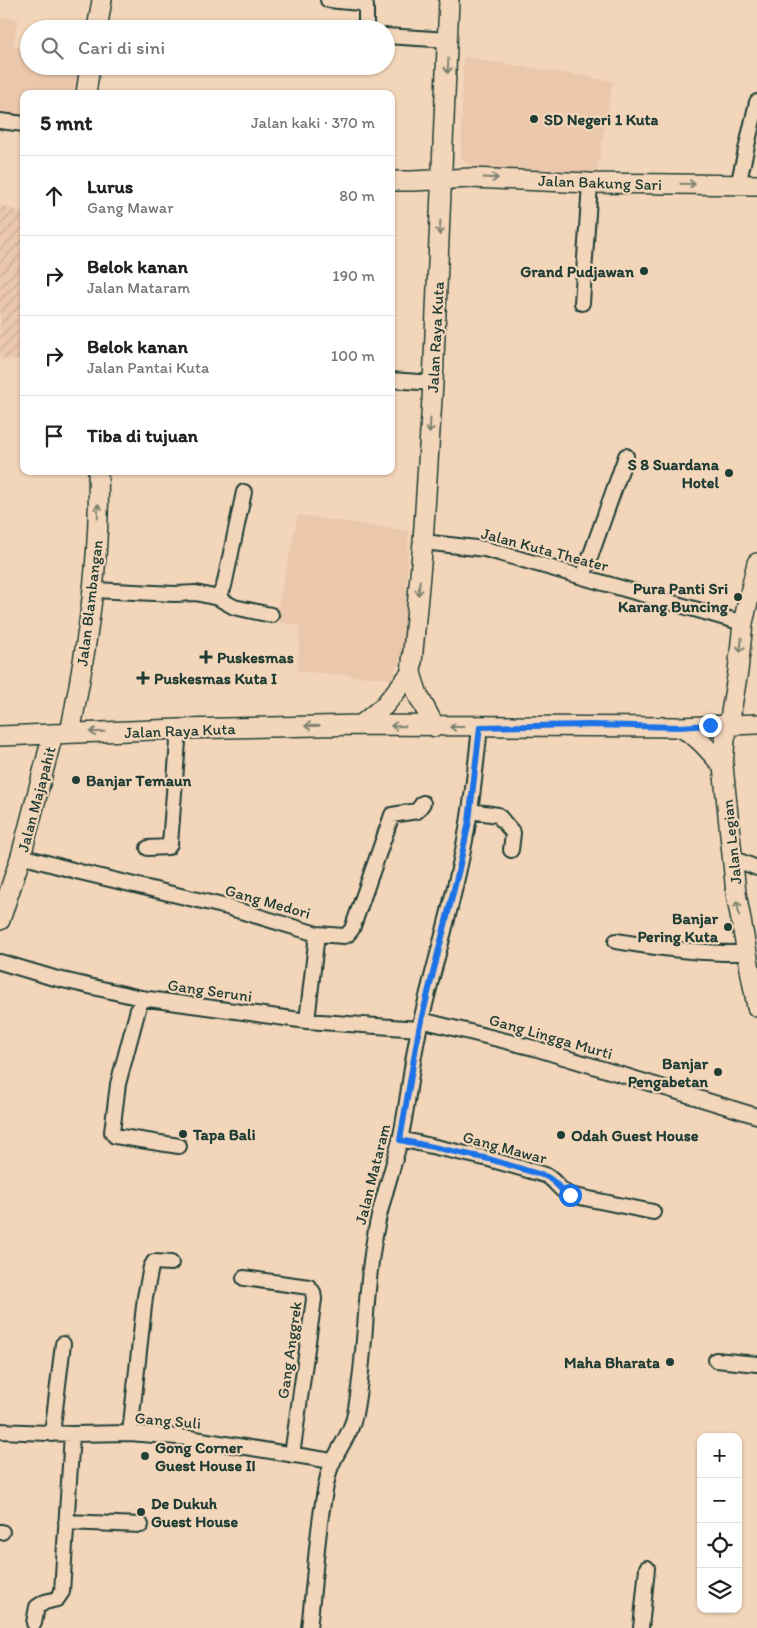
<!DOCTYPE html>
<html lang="id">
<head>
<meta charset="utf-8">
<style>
	body { margin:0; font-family:Itim,sans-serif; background:#f2f2f2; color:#222 }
	.controls { position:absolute; right:15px; bottom:15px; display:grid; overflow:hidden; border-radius:10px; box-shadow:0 1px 4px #0004 }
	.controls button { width:45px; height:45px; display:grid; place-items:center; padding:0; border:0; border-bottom:1px solid #e0e0e0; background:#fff; color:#222; font:25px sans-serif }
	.stop { position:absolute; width:15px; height:15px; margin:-11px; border:4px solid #1a73e8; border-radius:50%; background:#fff }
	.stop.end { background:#1a73e8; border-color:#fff; box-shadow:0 1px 5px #0008 }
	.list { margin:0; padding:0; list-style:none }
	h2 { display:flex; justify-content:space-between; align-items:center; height:65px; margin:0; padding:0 20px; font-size:21px }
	h2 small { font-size:16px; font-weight:400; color:#767676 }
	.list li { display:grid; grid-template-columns:32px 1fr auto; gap:15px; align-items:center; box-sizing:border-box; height:80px; padding:0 20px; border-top:1px solid #e0e0e0 }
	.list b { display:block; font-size:19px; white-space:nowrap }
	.list p { margin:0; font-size:16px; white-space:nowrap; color:#767676 }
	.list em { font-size:16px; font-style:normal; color:#767676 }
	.icon { flex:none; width:28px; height:28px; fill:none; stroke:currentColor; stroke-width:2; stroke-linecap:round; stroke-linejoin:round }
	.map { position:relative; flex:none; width:757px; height:1628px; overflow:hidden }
	.search { position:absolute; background:#fff; box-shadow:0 1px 4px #0004; left:20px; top:20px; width:375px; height:55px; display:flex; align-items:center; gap:12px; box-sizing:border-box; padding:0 18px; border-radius:28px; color:#767676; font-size:19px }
	.panel { position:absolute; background:#fff; box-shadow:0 1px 4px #0004; left:20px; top:90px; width:375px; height:385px; border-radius:10px }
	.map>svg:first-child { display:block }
</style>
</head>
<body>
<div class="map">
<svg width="757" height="1628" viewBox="0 0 757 1628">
	<defs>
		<pattern id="industrial-furrows" width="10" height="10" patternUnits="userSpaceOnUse" patternTransform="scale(1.25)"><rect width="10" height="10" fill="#ebc7ac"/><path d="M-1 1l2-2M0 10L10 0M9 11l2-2" fill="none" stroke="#c9ac95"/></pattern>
	</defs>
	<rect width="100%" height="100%" fill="#f3d6ba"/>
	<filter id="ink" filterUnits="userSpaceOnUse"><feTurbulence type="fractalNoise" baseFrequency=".02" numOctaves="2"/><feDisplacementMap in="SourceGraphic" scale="10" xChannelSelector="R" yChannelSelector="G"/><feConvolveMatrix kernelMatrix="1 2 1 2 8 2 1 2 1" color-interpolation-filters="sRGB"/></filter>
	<g filter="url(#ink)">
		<path fill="#ebc7ac" d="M 0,17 L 18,18 L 13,46 L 29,49 L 29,66 L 81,66 L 77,94 L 24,94 L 24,116 L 0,113 Z
			M 463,57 L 613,81 L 597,173 L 473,169 L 461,158 Z
			M 298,515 L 409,531 L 404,644 L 399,662 L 392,679 L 298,671 L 300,626 L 275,621 Z"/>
		<path fill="url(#industrial-furrows)" d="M 0,205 L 24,213 L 24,360 L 0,359 Z"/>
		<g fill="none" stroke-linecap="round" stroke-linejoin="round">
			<g stroke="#1f3d34" stroke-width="18">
				<path id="street" d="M 328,0 L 360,3 L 366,6 L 366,29
					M 386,36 L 449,40
					M 0,121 L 24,124
					M 738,185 L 757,102
					M 582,303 L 590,183
					M 391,380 L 433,383
					M 423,542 L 485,549 L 743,623
					M 583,577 L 626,456
					M 94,590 L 175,594 L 196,593 L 218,598 L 224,586 L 244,492
					M 218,598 L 234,607 L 271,615
					M 470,811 L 498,815 L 513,833 L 511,850
					M 148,848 L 168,847 L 170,844 L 179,729
					M 21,856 L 80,872 L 227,907 L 317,934 L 344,936 L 347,935 L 352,929 L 392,815 L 417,811 L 423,803
					M 732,858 L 757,868
					M 616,941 C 659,948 702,954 746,953
					M 0,962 L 54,978 L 141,998 L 307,1021 L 419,1029
					M 141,998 L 118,1084 L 112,1132 L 115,1136 L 179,1146
					M 421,1020 L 534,1048 L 757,1116
					M 307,1021 L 317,934
					M 400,1139 L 489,1159 L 545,1175 C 556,1180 559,1191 570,1195 L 653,1212
					M 244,1278 L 309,1287 L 313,1292 L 314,1299 L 292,1455
					M 716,1360 L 757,1364
					M 0,1431 L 72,1434 L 130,1433 L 189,1438 L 332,1461
					M 130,1433 L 145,1297 L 151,1267 L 154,1262 L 171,1263
					M 52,1434 L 63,1344
					M 66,1522 L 141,1525
					M 0,1532 L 2,1532
					M 34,1623 L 37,1607 L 45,1602 L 57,1599 L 62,1592 L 72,1434
					M 309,1628 C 315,1578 317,1526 328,1476 C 333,1453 351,1437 355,1414 C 367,1351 364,1287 377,1225 C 383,1196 393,1169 400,1140 C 409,1101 411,1060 421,1021 C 433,970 448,920 459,869 C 470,822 475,774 480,727
					M 641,1628 L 647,1568"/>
			</g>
			<g stroke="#1f3d34" stroke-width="22">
				<path id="secondary" d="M 97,29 L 102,0
					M 86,94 L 90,66
					M 391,181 L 412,181 L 471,178 L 590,183 L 757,185
					M 757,563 L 743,623 L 738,671 L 729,724 L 725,739 L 723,766 L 736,893 L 757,1007
					M 361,725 L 384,706 L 411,673
					M 435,727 L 418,695 L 411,673 L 423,542 L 433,383 L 449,0
					M 679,727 C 698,735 709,751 723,766
					M 70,733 C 87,647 101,559 98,471
					M 0,736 L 179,729 L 361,725 L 679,727 L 757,724
					M 0,920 L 21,856 L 53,734"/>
			</g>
			<use href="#street" stroke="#f3d6ba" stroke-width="14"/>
			<use href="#secondary" stroke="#f3d6ba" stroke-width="19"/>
		</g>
		<defs><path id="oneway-shaft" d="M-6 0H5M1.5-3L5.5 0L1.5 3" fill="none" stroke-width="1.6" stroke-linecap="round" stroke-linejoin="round" transform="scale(1.25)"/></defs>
		<g stroke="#7e8270">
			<use href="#oneway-shaft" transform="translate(448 66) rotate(93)"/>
			<use href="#oneway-shaft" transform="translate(491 178) rotate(3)"/>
			<use href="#oneway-shaft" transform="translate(688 184) rotate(1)"/>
			<use href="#oneway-shaft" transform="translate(440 228) rotate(93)"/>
			<use href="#oneway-shaft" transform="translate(430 426) rotate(94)"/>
			<use href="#oneway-shaft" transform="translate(98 511) rotate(-88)"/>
			<use href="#oneway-shaft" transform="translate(419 588) rotate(95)"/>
			<use href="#oneway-shaft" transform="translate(741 645) rotate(96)"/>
			<use href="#oneway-shaft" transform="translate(312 726) rotate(179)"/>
			<use href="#oneway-shaft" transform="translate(398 726) rotate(-179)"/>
			<use href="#oneway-shaft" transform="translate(457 727) rotate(-180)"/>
			<use href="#oneway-shaft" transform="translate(97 732) rotate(178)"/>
			<use href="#oneway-shaft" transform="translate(738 908) rotate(-99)"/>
		</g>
	</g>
	<g fill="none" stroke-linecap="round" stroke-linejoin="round" filter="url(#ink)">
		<path stroke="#1a73e8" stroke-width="6" d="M 570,1195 C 559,1191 556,1180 545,1176 L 489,1159 L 400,1140 L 419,1029 L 459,869 L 469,821 L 480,727 L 590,725 L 679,727 L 710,725"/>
	</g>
	<g fill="#1f3d34" stroke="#f3d6ba" stroke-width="2">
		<circle cx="534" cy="119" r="5"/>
		<circle cx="644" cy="271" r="5"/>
		<circle cx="729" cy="473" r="5"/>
		<circle cx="738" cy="597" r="5"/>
		<path d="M203.5 649.5h5v5h5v5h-5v5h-5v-5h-5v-5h5z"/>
		<path d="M140.5 670.5h5v5h5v5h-5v5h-5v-5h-5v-5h5z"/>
		<circle cx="76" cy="780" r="5"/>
		<circle cx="728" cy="927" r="5"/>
		<circle cx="718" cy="1072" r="5"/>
		<circle cx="183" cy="1134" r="5"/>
		<circle cx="561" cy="1135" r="5"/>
		<circle cx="670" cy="1362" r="5"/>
		<circle cx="145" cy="1456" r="5"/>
		<circle cx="141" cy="1512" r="5"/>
	</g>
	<g text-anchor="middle" stroke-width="4.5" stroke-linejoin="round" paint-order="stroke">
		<g font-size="16" font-weight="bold" fill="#1f3d34" stroke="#f3d6ba" text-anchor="start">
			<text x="544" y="125">SD Negeri 1 Kuta</text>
			<text x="634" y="277" text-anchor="end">Grand Pudjawan</text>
			<text x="719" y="470" text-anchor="end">S 8 Suardana<tspan x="719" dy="18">Hotel</tspan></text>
			<text x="728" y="594" text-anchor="end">Pura Panti Sri<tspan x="728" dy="18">Karang Buncing</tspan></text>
			<text x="217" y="663">Puskesmas</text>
			<text x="154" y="684">Puskesmas Kuta I</text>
			<text x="86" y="786">Banjar Temaun</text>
			<text x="718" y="924" text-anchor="end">Banjar<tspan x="718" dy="18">Pering Kuta</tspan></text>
			<text x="708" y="1069" text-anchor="end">Banjar<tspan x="708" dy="18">Pengabetan</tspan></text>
			<text x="193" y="1140">Tapa Bali</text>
			<text x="571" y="1141">Odah Guest House</text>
			<text x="660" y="1368" text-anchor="end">Maha Bharata</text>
			<text x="155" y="1453">Gong Corner<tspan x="155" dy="18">Guest House II</tspan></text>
			<text x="151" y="1509">De Dukuh<tspan x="151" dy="18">Guest House</tspan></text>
		</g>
		<g font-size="16" fill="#1f3d34" stroke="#f3d6ba">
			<text transform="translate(600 182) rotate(2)" y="6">Jalan Bakung Sari</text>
			<text transform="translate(435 337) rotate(-87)" y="6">Jalan Raya Kuta</text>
			<text transform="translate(545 549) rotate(15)" y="6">Jalan Kuta Theater</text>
			<text transform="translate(89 603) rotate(-83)" y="6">Jalan Blambangan</text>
			<text transform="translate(180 730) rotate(-2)" y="6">Jalan Raya Kuta</text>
			<text transform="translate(36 799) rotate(-75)" y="6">Jalan Majapahit</text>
			<text transform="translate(731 842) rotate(-96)" y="6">Jalan Legian</text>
			<text transform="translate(268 901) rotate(16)" y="6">Gang Medori</text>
			<text transform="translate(210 990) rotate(8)" y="6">Gang Seruni</text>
			<text transform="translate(551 1036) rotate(16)" y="6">Gang Lingga Murti</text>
			<text transform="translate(505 1147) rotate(15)" y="6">Gang Mawar</text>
			<text transform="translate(372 1174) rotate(-76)" y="6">Jalan Mataram</text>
			<text transform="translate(289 1350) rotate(-82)" y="6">Gang Anggrek</text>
			<text transform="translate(168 1420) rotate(5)" y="6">Gang Suli</text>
		</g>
	</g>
</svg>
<div class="controls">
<button>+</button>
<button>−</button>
<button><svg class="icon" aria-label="locate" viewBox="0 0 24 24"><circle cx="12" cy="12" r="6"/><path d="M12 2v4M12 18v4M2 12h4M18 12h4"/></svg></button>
<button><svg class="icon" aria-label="layers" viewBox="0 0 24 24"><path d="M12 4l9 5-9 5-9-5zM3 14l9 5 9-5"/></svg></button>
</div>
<div class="stop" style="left:570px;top:1195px"></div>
<div class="stop end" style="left:710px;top:725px"></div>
<div class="search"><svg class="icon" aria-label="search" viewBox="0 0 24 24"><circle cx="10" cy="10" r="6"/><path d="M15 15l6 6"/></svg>Cari di sini</div>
<section class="panel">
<h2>5 mnt<small>Jalan kaki · 370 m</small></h2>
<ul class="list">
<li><svg class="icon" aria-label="ahead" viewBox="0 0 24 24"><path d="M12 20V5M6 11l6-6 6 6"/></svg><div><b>Lurus</b><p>Gang Mawar</p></div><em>80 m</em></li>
<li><svg class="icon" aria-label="right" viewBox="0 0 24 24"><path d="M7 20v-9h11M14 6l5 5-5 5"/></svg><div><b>Belok kanan</b><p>Jalan Mataram</p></div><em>190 m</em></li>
<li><svg class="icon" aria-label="right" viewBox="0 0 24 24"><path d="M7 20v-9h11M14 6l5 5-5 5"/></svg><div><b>Belok kanan</b><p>Jalan Pantai Kuta</p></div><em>100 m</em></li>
<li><svg class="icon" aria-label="arrive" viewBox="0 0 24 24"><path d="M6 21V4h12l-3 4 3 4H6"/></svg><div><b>Tiba di tujuan</b></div></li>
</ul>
</section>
</div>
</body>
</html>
